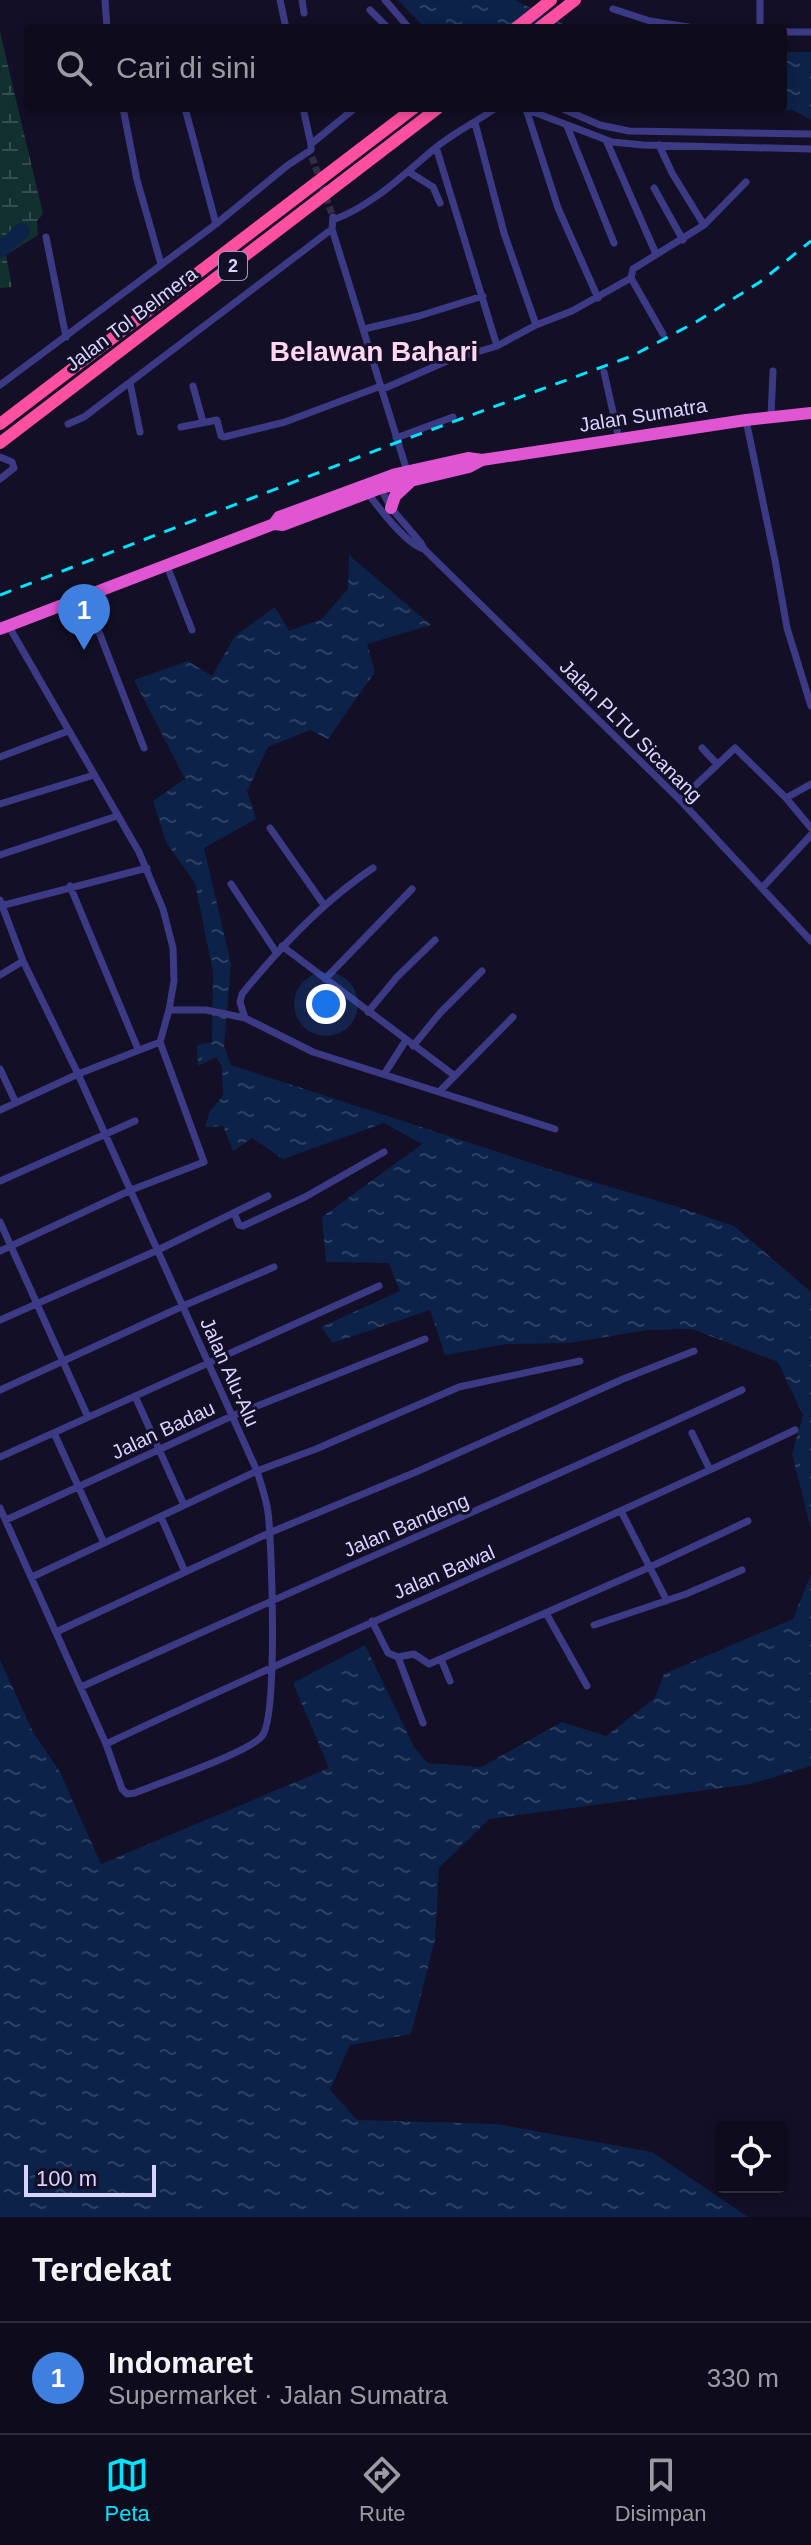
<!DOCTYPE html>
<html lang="id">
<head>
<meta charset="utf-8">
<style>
	body { margin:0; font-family:Helvetica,sans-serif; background:#1c1929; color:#f1f3f6 }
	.controls { position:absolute; right:24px; bottom:24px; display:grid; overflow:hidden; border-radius:8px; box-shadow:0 4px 12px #0003 }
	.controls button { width:72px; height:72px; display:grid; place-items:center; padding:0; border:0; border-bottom:2px solid #2e2b3b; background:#0e0b1c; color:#f1f3f6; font:40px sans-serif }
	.scale { position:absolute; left:24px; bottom:20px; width:132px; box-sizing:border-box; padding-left:8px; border:4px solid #d9d4ff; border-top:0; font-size:22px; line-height:28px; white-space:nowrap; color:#d9d4ff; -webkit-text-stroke:6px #130f26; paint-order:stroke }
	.you { position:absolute; left:326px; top:1004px; width:28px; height:28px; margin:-20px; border:6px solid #fff; border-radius:50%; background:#1a73e8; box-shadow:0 0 0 12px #1a73e833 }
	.badge { display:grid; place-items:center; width:52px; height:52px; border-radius:50%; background:#00e5ff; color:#fff; font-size:26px; font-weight:700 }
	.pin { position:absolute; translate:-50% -66px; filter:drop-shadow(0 2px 4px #0008) }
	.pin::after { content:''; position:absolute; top:42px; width:28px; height:24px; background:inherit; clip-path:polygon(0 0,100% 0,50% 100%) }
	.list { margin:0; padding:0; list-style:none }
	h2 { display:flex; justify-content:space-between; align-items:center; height:104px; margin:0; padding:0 32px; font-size:34px }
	h2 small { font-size:26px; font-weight:400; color:#9b9ba3 }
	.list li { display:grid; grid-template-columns:52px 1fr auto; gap:24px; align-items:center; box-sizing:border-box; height:112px; padding:0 32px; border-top:2px solid #2e2b3b }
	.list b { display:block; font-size:30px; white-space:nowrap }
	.list p { margin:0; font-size:26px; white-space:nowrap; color:#9b9ba3 }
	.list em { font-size:26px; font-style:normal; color:#9b9ba3 }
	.icon { flex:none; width:44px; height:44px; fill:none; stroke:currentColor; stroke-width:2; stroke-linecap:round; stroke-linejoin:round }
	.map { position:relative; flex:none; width:811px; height:2217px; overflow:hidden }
	.search { position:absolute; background:#0e0b1c; box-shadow:0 4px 12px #0003; left:24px; right:24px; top:24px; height:88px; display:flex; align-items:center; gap:20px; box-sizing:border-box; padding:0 28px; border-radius:8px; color:#9b9ba3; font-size:30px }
	.sheet { height:216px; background:#0e0b1c }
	nav { display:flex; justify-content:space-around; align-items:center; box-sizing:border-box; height:112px; border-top:2px solid #2e2b3b; background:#0e0b1c; font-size:22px; color:#9b9ba3 }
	nav a { display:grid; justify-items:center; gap:4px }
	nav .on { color:#00e5ff }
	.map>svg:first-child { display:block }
</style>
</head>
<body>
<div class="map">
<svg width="811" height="2217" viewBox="0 0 811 2217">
	<defs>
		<pattern id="wetland-marsh" width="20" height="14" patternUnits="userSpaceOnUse" patternTransform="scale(2)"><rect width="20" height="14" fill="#12302f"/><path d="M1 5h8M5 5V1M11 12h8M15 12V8" fill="none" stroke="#344d4e"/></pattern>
		<pattern id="water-ripples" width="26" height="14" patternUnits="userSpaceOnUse" patternTransform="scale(2)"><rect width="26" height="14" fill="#0c2248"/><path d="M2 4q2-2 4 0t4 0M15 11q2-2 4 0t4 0" fill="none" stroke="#2f4163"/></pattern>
	</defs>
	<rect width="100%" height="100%" fill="#130f26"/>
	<path fill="url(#wetland-marsh)" d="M 0,32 L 43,214 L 37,221 L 38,235 L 6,255 L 12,287 L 0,288 Z"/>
	<path fill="url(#water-ripples)" d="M 398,0 L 515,0 L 571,28 L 425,28 Z
		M 783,52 L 811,52 L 811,120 L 793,110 L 733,108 L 783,108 Z
		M 349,555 L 431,625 L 367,644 L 375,672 L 328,739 L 310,730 L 268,747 L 247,791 L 256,819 L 204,848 L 231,964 L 224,1046 L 231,1065 L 562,1173 L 672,1205 L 734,1226 L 811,1292 L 811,1529 L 792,1454 L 803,1415 L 778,1362 L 692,1329 L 647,1330 L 569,1343 L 506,1344 L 445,1355 L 430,1310 L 333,1343 L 321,1327 L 400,1291 L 389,1263 L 326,1262 L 322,1217 L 422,1144 L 384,1123 L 283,1159 L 252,1138 L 233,1151 L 223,1126 L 205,1127 L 210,1111 L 223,1096 L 222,1067 L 216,1057 L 198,1066 L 197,1045 L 212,1042 L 213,972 L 195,883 L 166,842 L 153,801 L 185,779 L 134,680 L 188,661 L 212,676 L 235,636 L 275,607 L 289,631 L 322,619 L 348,589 Z
		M 811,1574 L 811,1766 L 751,1784 L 489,1819 L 439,1868 L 435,1940 L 411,2034 L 350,2045 L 330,2090 L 357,2120 L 497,2124 L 652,2152 L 748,2217 L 0,2217 L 0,1660 L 33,1732 L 60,1772 L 101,1864 L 329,1768 L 293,1683 L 365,1645 L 414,1747 L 428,1763 L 481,1767 L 562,1722 L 606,1736 L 655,1698 L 664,1674 L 793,1619 Z"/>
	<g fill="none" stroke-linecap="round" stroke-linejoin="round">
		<path stroke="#0c2248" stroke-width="16" d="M 0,250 L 22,231"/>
		<path stroke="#312d47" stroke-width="7" stroke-dasharray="7 3.5" stroke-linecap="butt" d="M 312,157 L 333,217"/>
		<path stroke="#3d3a85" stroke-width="7" d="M 105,0 L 107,28
			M 280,0 L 286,28
			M 302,0 L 304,13
			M 385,0 L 409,28
			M 613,9 L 650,21 L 694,28
			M 370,10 L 388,28
			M 760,28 L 760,1
			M 783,32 L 811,32
			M 123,108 L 137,180 L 161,264
			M 185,108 L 216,224
			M 303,108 L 311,144
			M 523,108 L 612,142 L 643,145 L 811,149
			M 561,108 L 600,125 L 629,131 L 811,134
			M 526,109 L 558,208 L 598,298
			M 475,123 L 504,233 L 536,325
			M 567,126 L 614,243
			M 606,140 L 656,254
			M 659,145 L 672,173 L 704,225
			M 436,147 L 497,346
			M 409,172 L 433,187 L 440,203
			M 654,188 L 683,240
			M 333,217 L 332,229 L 407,471
			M 333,220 C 373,205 402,176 434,149 C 453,133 476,122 496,108
			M 46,237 L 66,337
			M 631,278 L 633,269 L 704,225 L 746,182
			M 364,329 L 419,316 L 483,296
			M 604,372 L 619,439
			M 130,383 L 140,432
			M 0,385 L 216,224 L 288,165 L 311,150 L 311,144 L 355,108
			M 193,386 L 203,422
			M 383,389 L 447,361 L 497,346 L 536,325 L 572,311 L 631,278 L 663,334
			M 771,416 L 773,371
			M 746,420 L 775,560 L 787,628 L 811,706
			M 68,424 L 84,417 L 332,229
			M 181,427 L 217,420 L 221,436 L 224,437 L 285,422 L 381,386
			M 396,438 L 453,417
			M 0,457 L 12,462 L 14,468 L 0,479
			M 379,485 L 391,508 L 421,543 L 424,549 L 680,800 L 811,941
			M 367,492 C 378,507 407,545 424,549
			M 167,566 L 192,630
			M 85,596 L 144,748
			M 702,748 L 717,764
			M 0,757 L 68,731
			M 786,798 L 811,784
			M 680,800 L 735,748 L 786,798 L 811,828
			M 0,804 L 94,775
			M 270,828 L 324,905
			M 0,855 L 117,816
			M 231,884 L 276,952
			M 70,886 L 138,1049
			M 762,888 L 811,835
			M 0,900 L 23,961 L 78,1074 L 257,1471 C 261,1484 266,1498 268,1512 C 272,1545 278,1716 262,1736 C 250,1752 159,1783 135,1793 L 127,1794 L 122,1789 L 106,1744 L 0,1508
			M 0,906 L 147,868
			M 282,946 L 455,1076
			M 0,975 L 23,961
			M 325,979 L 412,889
			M 169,1010 L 206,1010 L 245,1018 L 313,1052 L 555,1129
			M 368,1012 L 397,977 L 435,940
			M 245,1018 L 240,1002 L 242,994 C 280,947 322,902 373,868
			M 413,1046 L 440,1013 L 482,971
			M 0,1069 L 16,1103
			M 385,1073 L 406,1040
			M 440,1091 L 513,1017
			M 0,1110 L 78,1074 L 160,1042 L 169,1010 L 174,981 L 173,948 L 163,909 L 139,852 L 8,625
			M 0,1181 L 135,1121
			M 234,1213 L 239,1225 L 243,1226 L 305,1197 L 384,1152
			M 0,1222 L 88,1417
			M 0,1251 L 131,1190 L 204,1162 L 160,1042
			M 0,1320 L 158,1250 L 268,1196
			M 0,1390 L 183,1306 L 274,1267
			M 135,1396 L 184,1505
			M 54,1433 L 104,1543
			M 692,1433 L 710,1470
			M 0,1457 L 379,1286
			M 621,1511 L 667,1601
			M 161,1517 L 185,1572
			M 6,1520 L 232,1416 L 425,1339
			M 32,1577 L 257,1471 L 316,1449 L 459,1387 L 580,1361
			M 546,1613 L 587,1686
			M 372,1621 L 388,1653 L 398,1657 L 414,1654 L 429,1664 L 650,1567 L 748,1521
			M 594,1625 L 686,1594 L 742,1570
			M 56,1632 L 269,1533 L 416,1472 L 623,1379 L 694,1351
			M 398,1657 L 423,1723
			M 441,1659 L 450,1681
			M 81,1687 C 301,1586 523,1492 742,1390
			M 106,1744 C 334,1636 567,1539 795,1430"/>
		<path stroke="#e055d1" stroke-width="12" d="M 391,508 L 395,496 L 409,483
			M 274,524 L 283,525 L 381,488 L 469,467 L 482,460
			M 0,629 L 274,524 L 279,517 L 396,474 L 468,458 L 482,460 L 746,420 L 811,413"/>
		<path stroke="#ff4fa3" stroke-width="12" d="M 516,28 L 551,0
			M 539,28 L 575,0
			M 0,424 L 414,108
			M 0,443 L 438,108"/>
		<path stroke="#00e5ff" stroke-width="3" stroke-dasharray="12 10" stroke-linecap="butt" d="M 0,595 L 398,442 L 632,356 L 696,322 L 760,282 L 811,241"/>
	</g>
	<g text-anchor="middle" stroke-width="6" stroke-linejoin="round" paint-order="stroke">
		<rect fill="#130f26" stroke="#9e99be" stroke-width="2" x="219" y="252" width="28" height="28" rx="6"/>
		<g font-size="18" font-weight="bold" fill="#d9d4ff">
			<text x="233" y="272">2</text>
		</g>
		<g font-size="20" fill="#d9d4ff" stroke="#130f26">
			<text transform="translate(131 319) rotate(-37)" y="7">Jalan Tol Belmera</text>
			<text transform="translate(643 415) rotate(-9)" y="7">Jalan Sumatra</text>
			<text transform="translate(631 731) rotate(45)" y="7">Jalan PLTU Sicanang</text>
			<text transform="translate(230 1372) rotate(66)" y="7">Jalan Alu-Alu</text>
			<text transform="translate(163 1430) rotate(-25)" y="7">Jalan Badau</text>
			<text transform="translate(406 1525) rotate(-23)" y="7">Jalan Bandeng</text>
			<text transform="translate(444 1572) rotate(-23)" y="7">Jalan Bawal</text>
		</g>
		<g font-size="28" font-weight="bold" fill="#ffd6f0" stroke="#130f26">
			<text x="374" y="361">Belawan Bahari</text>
		</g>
	</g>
</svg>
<div class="controls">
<button><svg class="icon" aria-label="locate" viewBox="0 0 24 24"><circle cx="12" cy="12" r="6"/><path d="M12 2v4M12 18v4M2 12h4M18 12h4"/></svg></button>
</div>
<div class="scale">100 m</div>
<div class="you"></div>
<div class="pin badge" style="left:84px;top:650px;background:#3f7fe0">1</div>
<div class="search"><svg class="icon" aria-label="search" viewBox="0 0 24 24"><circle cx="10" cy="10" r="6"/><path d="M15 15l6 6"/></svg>Cari di sini</div>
</div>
<section class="sheet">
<h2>Terdekat<small></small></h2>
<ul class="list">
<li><span class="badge" style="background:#3f7fe0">1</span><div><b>Indomaret</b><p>Supermarket · Jalan Sumatra</p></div><em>330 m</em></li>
</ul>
</section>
<nav>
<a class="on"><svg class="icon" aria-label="map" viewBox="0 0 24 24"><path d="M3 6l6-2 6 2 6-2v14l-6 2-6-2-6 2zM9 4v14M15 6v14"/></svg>Peta</a>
<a><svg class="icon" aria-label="directions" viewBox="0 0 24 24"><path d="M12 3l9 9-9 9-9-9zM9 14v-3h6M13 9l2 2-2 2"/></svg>Rute</a>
<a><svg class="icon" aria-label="saved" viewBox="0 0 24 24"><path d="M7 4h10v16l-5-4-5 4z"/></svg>Disimpan</a>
</nav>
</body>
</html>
